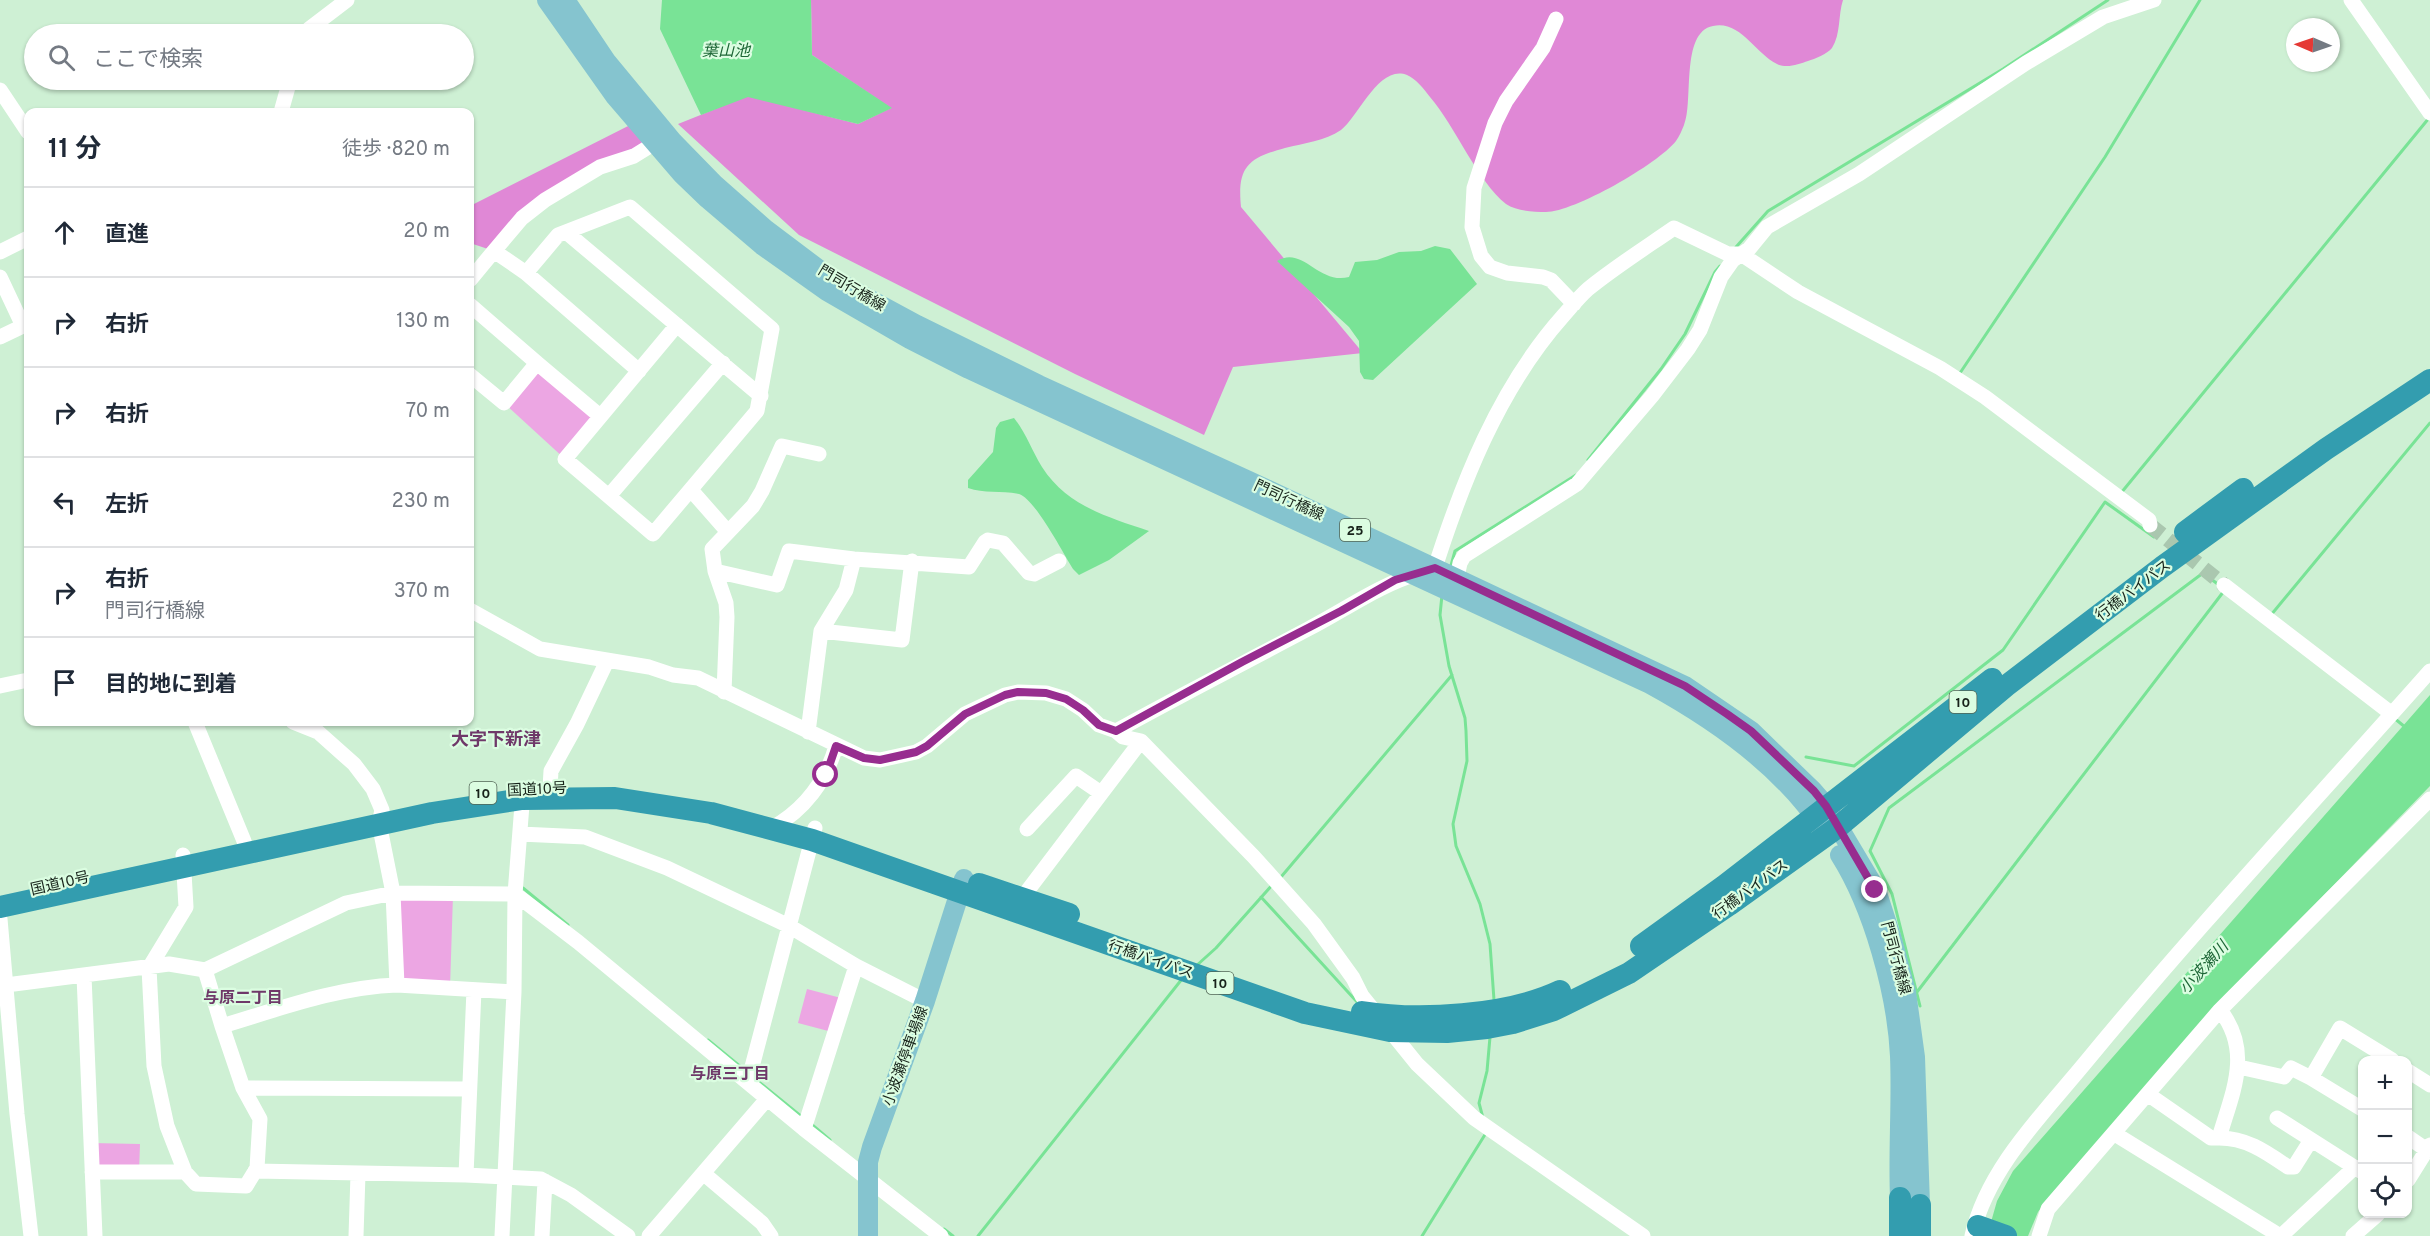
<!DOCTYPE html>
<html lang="ja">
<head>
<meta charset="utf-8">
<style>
	body { margin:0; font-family:Overpass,"Noto Sans JP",sans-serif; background:#f2f2f3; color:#1f2937 }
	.controls { position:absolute; right:18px; bottom:18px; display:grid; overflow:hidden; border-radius:12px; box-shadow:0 2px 4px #0004 }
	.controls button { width:54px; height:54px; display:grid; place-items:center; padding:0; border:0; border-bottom:2px solid #e0e1e3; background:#fff; color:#1f2937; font:30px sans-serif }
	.compass { position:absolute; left:2286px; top:18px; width:54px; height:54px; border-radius:50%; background:#fff; box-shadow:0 2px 4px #0004; rotate:272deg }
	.stop { position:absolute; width:18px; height:18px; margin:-14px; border:4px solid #972d8f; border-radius:50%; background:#fff }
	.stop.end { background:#972d8f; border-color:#fff; box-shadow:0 2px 6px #0008 }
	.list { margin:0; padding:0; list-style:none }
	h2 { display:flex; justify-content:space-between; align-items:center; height:78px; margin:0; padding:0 24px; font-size:26px }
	h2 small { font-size:20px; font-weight:400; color:#747a83 }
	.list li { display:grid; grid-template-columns:39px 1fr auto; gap:18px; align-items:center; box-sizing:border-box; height:90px; padding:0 24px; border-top:2px solid #e0e1e3 }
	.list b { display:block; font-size:22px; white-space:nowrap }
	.list p { margin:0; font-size:20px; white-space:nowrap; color:#747a83 }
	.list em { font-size:20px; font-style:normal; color:#747a83 }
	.icon { flex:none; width:33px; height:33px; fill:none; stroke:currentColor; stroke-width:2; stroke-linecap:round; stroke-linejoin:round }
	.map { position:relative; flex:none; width:2430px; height:1236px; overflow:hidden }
	.search { position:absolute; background:#fff; box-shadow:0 2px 4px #0004; left:24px; top:24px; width:450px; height:66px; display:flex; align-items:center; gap:15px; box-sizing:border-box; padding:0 21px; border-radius:33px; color:#747a83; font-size:22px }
	.panel { position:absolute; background:#fff; box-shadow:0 2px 4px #0004; left:24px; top:108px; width:450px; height:618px; border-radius:12px }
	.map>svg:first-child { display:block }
</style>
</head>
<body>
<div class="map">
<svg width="2430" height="1236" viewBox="0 0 2430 1236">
	<rect width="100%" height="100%" fill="#cef0d4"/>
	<path fill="#eca6e3" d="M 537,363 L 600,416 L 565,459 L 504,403 Z
		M 393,893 L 453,895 L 450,988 L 397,985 Z
		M 807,989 L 841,998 L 832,1032 L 798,1023 Z
		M 91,1143 L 140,1144 L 139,1172 L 92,1172 Z"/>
	<path fill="#e088d6" d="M 811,0 L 1843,0 C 1838,15 1841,34 1832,48 C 1827,54 1815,59 1808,61 C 1799,64 1787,69 1777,64 C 1756,54 1740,20 1713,26 C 1680,32 1694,103 1684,125 C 1682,130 1679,137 1676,141 C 1658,164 1574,212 1546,212 C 1533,212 1516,211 1506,204 C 1478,182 1455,126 1430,97 C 1424,89 1416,79 1407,75 C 1379,64 1359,116 1341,130 C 1325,141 1304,143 1285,148 C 1248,158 1237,167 1241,207 L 1363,353 L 1233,367 L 1204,435 L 1075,374 L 799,235 L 678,124 L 748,96 L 858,124 L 891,108 L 812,55 Z
		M 638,121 L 654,143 L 573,183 L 494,251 L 470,243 L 470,206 Z"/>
	<path fill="#79e396" d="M 662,0 L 811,0 L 812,55 L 892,108 L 858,124 L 748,97 L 701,115 L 660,29 Z
		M 1435,246 L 1450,249 L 1477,284 L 1373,380 L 1364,379 L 1360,372 L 1359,341 L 1349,327 L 1277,261 C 1303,245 1318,285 1349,277 L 1355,262 L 1377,260 L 1399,252 L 1421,251 Z
		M 1014,418 C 1026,433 1032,451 1042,467 C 1067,506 1108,517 1149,531 L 1109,560 L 1079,575 L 1073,569 C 1063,553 1035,499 1019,494 C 1002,490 984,494 968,488 L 968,480 L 993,452 L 996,428 L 1000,422 Z
		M 2430,695 L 2430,786 L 2212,1010 L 2049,1197 L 2038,1212 L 2028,1236 L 1987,1236 L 1997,1201 L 2013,1171 Z"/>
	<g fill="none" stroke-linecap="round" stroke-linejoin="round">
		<path stroke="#79e396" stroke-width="3" d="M 1736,247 L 1768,211 L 2003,69 L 2108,0
			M 1960,373 L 2105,157 L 2200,0
			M 1588,460 L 1661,369 L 1685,334 L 1715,272 L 1720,266
			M 2121,493 L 2429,118
			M 1450,569 L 1455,551 L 1576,475
			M 1442,595 L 1440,615 L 1449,666 L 1465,718 L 1466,731 L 1467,761 L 1453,824 L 1456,846 L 1480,904 L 1490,944 L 1494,1000
			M 2271,615 L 2430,423
			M 2394,718 L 2405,727
			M 1806,757 L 1854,766 L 2003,650 L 2105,502 L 2154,537
			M 1281,877 L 1452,675
			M 523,888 L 568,925
			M 1261,897 L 1358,1003
			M 1196,966 L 1216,948 L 1273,884
			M 1917,992 L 2224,591
			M 1920,1006 L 1892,894 L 1870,851 L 1889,808 L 2203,573 L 2219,585
			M 708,1040 L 747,1072
			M 754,1078 L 802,1117
			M 1483,1118 L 1479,1103 L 1487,1071 L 1490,1037
			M 810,1123 L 830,1140
			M 944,1229 L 953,1236
			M 978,1236 L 1182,979
			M 1422,1236 L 1486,1133"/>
		<path stroke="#aac7af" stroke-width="15" stroke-dasharray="15 8" stroke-linecap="butt" d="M 2150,525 L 2224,585"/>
		<path stroke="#fff" stroke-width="15" d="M 2351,0 L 2430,113
			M 1556,19 L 1543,48 L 1506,101 L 1495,123 L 1474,188 L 1472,227 L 1481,256 L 1490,267 L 1507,273 L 1543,277 L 1551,280 L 1574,304
			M 306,34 L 309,29 L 347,0
			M 0,90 L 28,132
			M 281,112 L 290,80
			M 566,232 L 761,396
			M 494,251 L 522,218 L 545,200 L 600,167 L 634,156 L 663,138
			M 0,252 L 28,238
			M 526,273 L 639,371
			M 0,277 L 23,326 L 0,337
			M 470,280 L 494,251 L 526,273 L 558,235 L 630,207 L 772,329 L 757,411 L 653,534 L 565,459 L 677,325
			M 470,305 L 537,363
			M 470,375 L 504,403 L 537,363 L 600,416
			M 691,490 L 728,532
			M 609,496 L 723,363
			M 715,571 L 777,585 L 789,551 L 854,559 L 969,567 L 985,542 L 988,540 L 1003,543 L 1029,573 L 1034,574 L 1059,561
			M 1432,577 C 1461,485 1498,389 1563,316 C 1571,307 1579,297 1588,289 C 1615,267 1645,248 1674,228 L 1728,254 L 1741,254 L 1798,292 L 1940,368 L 1985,397 L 2149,520 L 2150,525
			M 2224,585 L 2392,714
			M 1455,587 L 1460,563 L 1464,556 L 1577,484 L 1652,396 L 1688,349 L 1700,330 L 1721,277 L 1733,260 L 1749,249 L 1767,227 L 1859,174 L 2026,63 L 2088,26 L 2103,17 L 2154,0
			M 470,610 L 540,649 L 649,667 L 673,675 L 698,678 L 864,758 L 880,760 L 916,752 L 927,746 L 965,714 L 1005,695 L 1018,692 L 1046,693 L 1066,699 L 1083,710 L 1099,725 L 1116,731 L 1123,737 L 1141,741 L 1254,857 L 1314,924 L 1353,978 L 1362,996 L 1417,1064 L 1474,1118 L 1643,1236
			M 821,631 L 902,640 L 912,561
			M 0,686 L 28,680
			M 724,692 L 727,617 L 726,603 L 715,571 L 712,549 L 753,506 L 762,491 L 782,446 L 819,454
			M 195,722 L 244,841
			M 293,722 L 318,732 L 354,764 L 373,789 L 382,810 L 379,823 L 393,893 L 397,985
			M 1116,731 C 1179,696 1244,663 1308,629 C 1345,610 1379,585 1419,573
			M 808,732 L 821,631 L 846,590 L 854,559
			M 550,788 L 551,771 L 577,724 L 607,661
			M 772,828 C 804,810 826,781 836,746
			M 1027,829 L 1076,776 L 1101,793
			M 520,834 L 585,837 L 667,868 L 789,926 L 856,966 L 925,1001
			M 183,855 L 186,907 L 149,968 L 154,1066 L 167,1126 L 185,1172
			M 1022,898 L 1141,741
			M 0,919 L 17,1114 L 31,1236
			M 205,970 L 222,1026 C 279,1009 338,987 397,985 L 514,992
			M 84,976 L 95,1236
			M 0,983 L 14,984 L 169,964 L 205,970 L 346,903 L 393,893 L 515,894 L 578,942 L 804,1129 L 941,1236
			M 2220,1010 C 2253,1052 2232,1093 2219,1138 C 2247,1138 2266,1152 2288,1167 L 2294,1167 L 2311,1140
			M 2239,1067 L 2284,1077 L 2291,1068 L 2311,1078 L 2362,1109
			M 2408,1071 L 2430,1085
			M 2311,1078 L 2340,1028 L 2392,1060
			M 748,1082 L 815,828
			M 243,1088 L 469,1089
			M 2149,1095 L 2211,1138 L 2219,1138
			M 2277,1118 L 2362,1172
			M 804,1129 L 856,966
			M 2115,1134 L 2280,1236
			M 2408,1137 L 2427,1150
			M 255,1171 L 466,1175 L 541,1179 L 571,1195 L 628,1236
			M 92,1172 L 185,1172 L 196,1184 L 246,1186 L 257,1168 L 260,1119 L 243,1088 L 222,1026
			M 703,1173 L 762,1223 L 771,1236
			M 466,1175 L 474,990
			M 2408,1180 L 2430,1145
			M 356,1236 L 358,1174
			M 502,1236 L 514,992 L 515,894 L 523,792
			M 542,1236 L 545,1181
			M 649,1236 L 767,1099
			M 1972,1236 C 1987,1169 2043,1114 2085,1063 C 2196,928 2315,801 2430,671
			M 2039,1236 L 2048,1209 L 2220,1010 L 2430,799
			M 2281,1236 L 2355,1167
			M 2353,1236 L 2378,1214"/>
		<path stroke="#85c4cf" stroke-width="20" d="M 547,0 L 615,96 L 682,174 L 708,199 L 762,245 L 827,291 L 910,339 L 969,369 L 1650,684 C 1714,719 1781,765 1822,827
			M 565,0 L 606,61 L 673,142 L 714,184 L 765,229 L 830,278 L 917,325 L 1039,385 L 1249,481 L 1685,686 L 1751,731 L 1813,791 L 1826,806 L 1876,890 L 1891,936 L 1906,992 L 1915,1057 L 1920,1205
			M 1840,855 C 1873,907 1897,993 1900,1056 C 1902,1103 1898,1151 1900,1198
			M 868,1236 L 868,1162 L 872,1147 L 925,1001 L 964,879"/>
		<path stroke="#339daf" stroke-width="22" d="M 2185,532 L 2243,489
			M 979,884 L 1069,914
			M 0,907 L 432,813 L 522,799 L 615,798 L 711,813 L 812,840 L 1305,1013 L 1390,1031 L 1447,1032 L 1487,1028 L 1513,1023 L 1554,1010 L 1629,973 L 1729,905 L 1838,827 L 2006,686 L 2162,567 L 2326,449 L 2430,380
			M 1641,946 L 1724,886 L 1992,679
			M 1362,1012 C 1419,1021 1507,1016 1560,991
			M 1900,1198 L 1900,1236
			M 1920,1205 L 1920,1236
			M 1978,1226 L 2006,1236"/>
	</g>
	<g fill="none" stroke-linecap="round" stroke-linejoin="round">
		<path stroke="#972d8f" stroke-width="8" d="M 826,775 L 836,746 L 864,758 L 880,760 L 916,752 L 927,746 L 965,714 L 1005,695 L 1018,692 L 1046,693 L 1066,699 L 1083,710 L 1099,725 L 1116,731 L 1242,662 L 1341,611 L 1395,580 L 1435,568 L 1685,686 L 1727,714 L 1751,731 L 1814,791 L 1826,806 L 1875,890"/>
	</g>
	<g text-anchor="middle" stroke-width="4.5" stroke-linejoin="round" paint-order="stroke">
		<g fill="#dbfde1" stroke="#526556" stroke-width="1.5">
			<rect x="1340" y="519" width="30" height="22" rx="4.5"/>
			<rect x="1949.5" y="691" width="27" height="22" rx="4.5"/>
			<rect x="469.5" y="782" width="27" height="22" rx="4.5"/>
			<rect x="1206.5" y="972" width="27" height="22" rx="4.5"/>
		</g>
		<g font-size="14" font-weight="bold" fill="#18241b">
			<text x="1355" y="535">25</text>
			<text x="1963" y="707">10</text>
			<text x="483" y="798">10</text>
			<text x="1220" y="988">10</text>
		</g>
		<g font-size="15" fill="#18241b" stroke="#dbfde1">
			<text transform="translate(852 288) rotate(31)" y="5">門司行橋線</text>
			<text transform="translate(1289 500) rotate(25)" y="5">門司行橋線</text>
			<text transform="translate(2133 590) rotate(-37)" y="5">行橋バイパス</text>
			<text transform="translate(537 789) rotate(-3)" y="5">国道10号</text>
			<text transform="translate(60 883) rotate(-13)" y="5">国道10号</text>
			<text transform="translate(1750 889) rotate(-36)" y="5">行橋バイパス</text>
			<text transform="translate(1896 958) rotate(75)" y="5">門司行橋線</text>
			<text transform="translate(1151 959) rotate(19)" y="5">行橋バイパス</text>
			<text transform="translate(905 1056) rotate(-70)" y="5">小波瀬停車場線</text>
		</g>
		<g font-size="16" font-style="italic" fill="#1e6737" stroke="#dbfde1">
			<text x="726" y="56">葉山池</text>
			<text transform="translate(2203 967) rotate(-48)" y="6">小波瀬川</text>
		</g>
		<g font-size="16" font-weight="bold" fill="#6f3969" stroke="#dbfde1">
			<text x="243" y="1003">与原二丁目</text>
			<text x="730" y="1079">与原三丁目</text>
		</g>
		<g font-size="18" font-weight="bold" fill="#6f3969" stroke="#dbfde1">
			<text x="496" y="745">大字下新津</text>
		</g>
	</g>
</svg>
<div class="controls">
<button>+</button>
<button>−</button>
<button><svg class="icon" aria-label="locate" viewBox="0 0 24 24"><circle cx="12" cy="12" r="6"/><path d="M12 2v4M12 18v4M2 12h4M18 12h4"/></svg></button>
</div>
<svg class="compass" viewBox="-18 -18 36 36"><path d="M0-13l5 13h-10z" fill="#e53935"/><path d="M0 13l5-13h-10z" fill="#747a83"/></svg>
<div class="stop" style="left:826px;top:775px"></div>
<div class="stop end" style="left:1875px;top:890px"></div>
<div class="search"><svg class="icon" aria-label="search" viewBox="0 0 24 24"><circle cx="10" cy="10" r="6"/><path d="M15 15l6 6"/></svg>ここで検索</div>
<section class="panel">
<h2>11 分<small>徒歩 · 820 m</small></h2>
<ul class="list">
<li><svg class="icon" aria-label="ahead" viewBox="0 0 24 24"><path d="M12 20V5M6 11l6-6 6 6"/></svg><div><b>直進</b></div><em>20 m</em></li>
<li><svg class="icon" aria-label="right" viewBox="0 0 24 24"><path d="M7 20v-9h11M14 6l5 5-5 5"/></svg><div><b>右折</b></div><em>130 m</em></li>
<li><svg class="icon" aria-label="right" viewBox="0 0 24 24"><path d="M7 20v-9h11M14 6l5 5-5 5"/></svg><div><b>右折</b></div><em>70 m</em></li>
<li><svg class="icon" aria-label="left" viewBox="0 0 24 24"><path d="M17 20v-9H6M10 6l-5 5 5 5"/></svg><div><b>左折</b></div><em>230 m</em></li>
<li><svg class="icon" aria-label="right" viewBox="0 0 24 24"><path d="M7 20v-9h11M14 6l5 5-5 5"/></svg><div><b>右折</b><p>門司行橋線</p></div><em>370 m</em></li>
<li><svg class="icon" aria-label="arrive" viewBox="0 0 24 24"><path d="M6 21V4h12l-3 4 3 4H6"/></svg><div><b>目的地に到着</b></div></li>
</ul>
</section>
</div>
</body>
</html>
